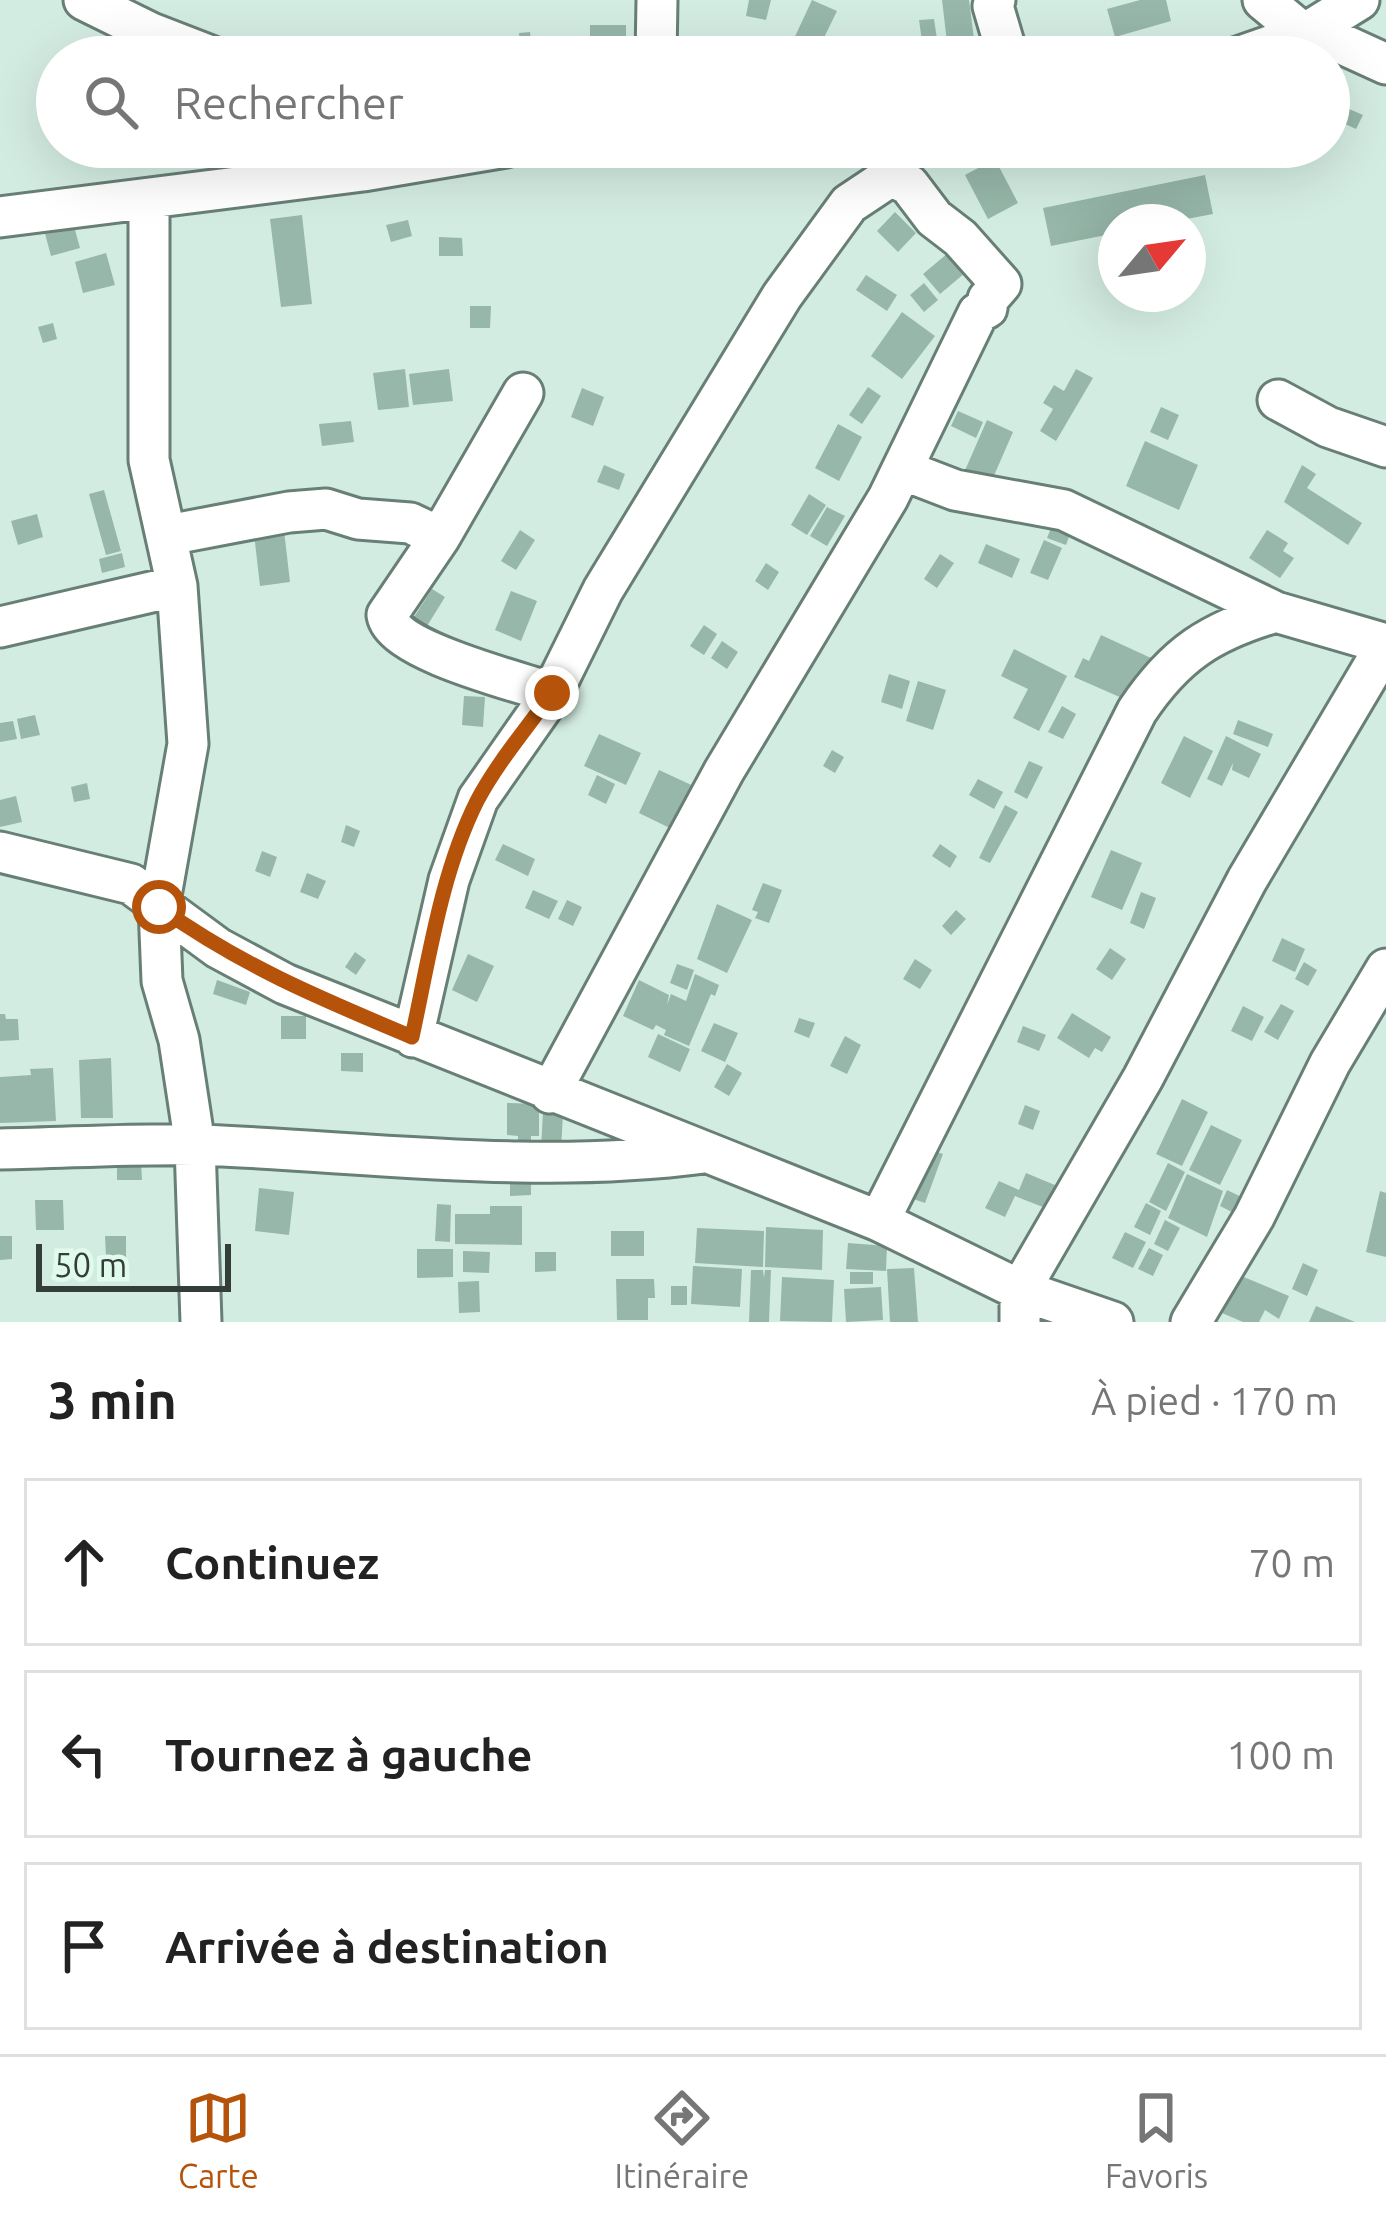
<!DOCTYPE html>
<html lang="fr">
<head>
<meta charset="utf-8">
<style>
	body { margin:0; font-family:Ubuntu,sans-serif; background:#f6f6f6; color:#222 }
	.compass { position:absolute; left:1098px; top:204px; width:108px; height:108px; border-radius:50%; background:#fff; box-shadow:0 12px 48px #0002; rotate:61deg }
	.scale { position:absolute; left:36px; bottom:30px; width:195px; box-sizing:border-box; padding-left:12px; border:6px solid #333d39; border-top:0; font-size:33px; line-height:42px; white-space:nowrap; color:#333d39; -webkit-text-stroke:9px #e1faee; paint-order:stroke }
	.stop { position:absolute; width:36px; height:36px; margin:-27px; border:9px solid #b45309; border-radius:50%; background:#fff }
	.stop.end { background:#b45309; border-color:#fff; box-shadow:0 3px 12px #0008 }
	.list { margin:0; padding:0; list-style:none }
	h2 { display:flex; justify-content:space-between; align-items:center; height:156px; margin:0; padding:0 48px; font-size:51px }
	h2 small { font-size:39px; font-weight:400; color:#767676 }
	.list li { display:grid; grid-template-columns:78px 1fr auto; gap:36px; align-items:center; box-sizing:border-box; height:168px; margin:0 24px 24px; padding:0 24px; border:3px solid #e0e0e0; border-radius:0px }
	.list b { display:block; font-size:45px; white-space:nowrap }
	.list em { font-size:39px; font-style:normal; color:#767676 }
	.icon { flex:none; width:66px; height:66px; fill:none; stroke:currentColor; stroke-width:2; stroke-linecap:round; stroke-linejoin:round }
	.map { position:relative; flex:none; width:1386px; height:1322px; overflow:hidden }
	.search { position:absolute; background:#fff; box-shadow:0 12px 48px #0002; left:36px; right:36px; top:36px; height:132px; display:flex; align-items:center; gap:30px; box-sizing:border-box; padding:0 42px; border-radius:66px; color:#767676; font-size:45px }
	.sheet { height:732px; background:#fff }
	nav { display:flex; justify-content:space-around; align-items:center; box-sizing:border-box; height:168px; border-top:3px solid #e0e0e0; background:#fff; font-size:33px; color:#767676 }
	nav a { display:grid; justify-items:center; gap:6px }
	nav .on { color:#b45309 }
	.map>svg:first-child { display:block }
</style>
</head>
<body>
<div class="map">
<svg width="1386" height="1322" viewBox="0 0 1386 1322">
	<rect width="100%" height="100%" fill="#d3ece1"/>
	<path fill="#96b7a9" d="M 749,0 L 771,0 L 766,20 L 746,16 Z
		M 812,0 L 837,11 L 815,56 L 791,45 Z
		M 942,0 L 969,0 L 974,39 L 947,42 Z
		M 1140,0 L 1166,0 L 1171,21 L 1115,37 L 1107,9 Z
		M 934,19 L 937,39 L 922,41 L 919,20 Z
		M 590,25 L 626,25 L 626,50 L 590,50 Z
		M 530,32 L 532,52 L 520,53 L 519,33 Z
		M 1340,105 L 1363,115 L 1356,129 L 1334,119 Z
		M 995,159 L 1018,203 L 988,219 L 965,175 Z
		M 1205,175 L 1213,214 L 1171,222 L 1116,222 L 1116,233 L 1051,246 L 1043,208 Z
		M 895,212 L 916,233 L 898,252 L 877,231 Z
		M 302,215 L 312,304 L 281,307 L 270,219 Z
		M 72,219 L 80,248 L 51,256 L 43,226 Z
		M 408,220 L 412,236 L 391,242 L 386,225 Z
		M 439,237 L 462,238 L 463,256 L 439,256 Z
		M 954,248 L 971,268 L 940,294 L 923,274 Z
		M 106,253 L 115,285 L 83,293 L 75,262 Z
		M 866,275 L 897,295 L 887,311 L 856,290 Z
		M 924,283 L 938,300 L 924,312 L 910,295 Z
		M 470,306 L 491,306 L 490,328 L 470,328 Z
		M 902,312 L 935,336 L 902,379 L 871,356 Z
		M 53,323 L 57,339 L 43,343 L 38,327 Z
		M 405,369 L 409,407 L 378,410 L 373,373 Z
		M 449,369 L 453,401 L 413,405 L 409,374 Z
		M 1076,369 L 1093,378 L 1056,441 L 1040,431 L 1053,409 L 1043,403 L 1054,385 L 1064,391 Z
		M 868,387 L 881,396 L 862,424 L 849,415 Z
		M 582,388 L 604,397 L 593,426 L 571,417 Z
		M 1161,407 L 1179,415 L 1168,440 L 1150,432 Z
		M 958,411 L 983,422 L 976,438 L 951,426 Z
		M 987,420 L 1013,432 L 989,487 L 963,475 Z
		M 351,421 L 354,442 L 322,446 L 319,424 Z
		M 838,424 L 862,437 L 839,481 L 815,468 Z
		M 1145,441 L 1198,465 L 1179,510 L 1126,486 Z
		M 604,465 L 625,474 L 619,490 L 597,482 Z
		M 1302,465 L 1316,474 L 1307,488 L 1362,523 L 1348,545 L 1284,502 Z
		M 104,490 L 121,551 L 106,555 L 89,494 Z
		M 809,494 L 826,505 L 807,535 L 791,525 Z
		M 827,507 L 845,516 L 827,546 L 810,536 Z
		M 1057,513 L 1075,520 L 1066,545 L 1047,538 Z
		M 37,514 L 43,537 L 18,545 L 11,521 Z
		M 283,522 L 290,582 L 260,586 L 253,525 Z
		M 520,530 L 535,540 L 516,570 L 501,561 Z
		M 1267,530 L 1288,543 L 1283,551 L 1294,558 L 1280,578 L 1249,558 Z
		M 1044,540 L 1062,548 L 1048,580 L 1030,573 Z
		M 986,544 L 1020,559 L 1012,578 L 978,563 Z
		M 122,553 L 125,567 L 102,573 L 99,559 Z
		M 940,554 L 954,563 L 937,588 L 924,579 Z
		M 766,563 L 779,572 L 768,590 L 755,581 Z
		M 432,589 L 445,597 L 427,626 L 414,617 Z
		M 511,591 L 537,601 L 521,641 L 495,630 Z
		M 704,625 L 717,634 L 704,655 L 690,646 Z
		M 1101,635 L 1151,658 L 1131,702 L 1074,677 L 1083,658 L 1089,661 Z
		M 722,641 L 738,652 L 727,669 L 711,658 Z
		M 1014,649 L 1067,676 L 1039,731 L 1013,718 L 1028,689 L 1001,676 Z
		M 889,674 L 910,681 L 902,709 L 881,702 Z
		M 918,681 L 946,690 L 933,730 L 906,721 Z
		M 464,696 L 485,697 L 483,727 L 462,725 Z
		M 1062,706 L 1076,714 L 1063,739 L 1048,732 Z
		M 35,715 L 40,735 L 21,739 L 17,719 Z
		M 1238,720 L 1273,734 L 1268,747 L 1233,734 Z
		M 13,721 L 17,739 L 0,742 L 0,723 Z
		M 599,734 L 641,753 L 626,785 L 584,766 Z
		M 1184,736 L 1213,751 L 1190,798 L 1161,783 Z
		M 1226,736 L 1261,754 L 1249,778 L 1232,770 L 1233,763 L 1222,786 L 1207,779 Z
		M 832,750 L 844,757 L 835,773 L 823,766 Z
		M 1029,761 L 1043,767 L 1027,799 L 1014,792 Z
		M 659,770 L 700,789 L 680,833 L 639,813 Z
		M 597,775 L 615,784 L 606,804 L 588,795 Z
		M 978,779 L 1003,792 L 994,809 L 969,795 Z
		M 87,783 L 90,799 L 74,802 L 71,787 Z
		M 16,796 L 22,822 L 0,827 L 0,800 Z
		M 1005,805 L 1018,812 L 990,863 L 979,858 Z
		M 346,825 L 360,831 L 354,847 L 341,842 Z
		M 503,844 L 535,859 L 528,876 L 495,860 Z
		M 940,844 L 957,856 L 950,868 L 932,856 Z
		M 1111,850 L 1142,863 L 1122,910 L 1091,897 Z
		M 262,851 L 277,857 L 270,877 L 255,871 Z
		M 307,873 L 326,881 L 318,899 L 300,892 Z
		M 763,883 L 782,890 L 769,923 L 755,918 L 758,912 L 752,910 Z
		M 533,890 L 558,901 L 549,919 L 525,908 Z
		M 1141,892 L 1156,898 L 1144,929 L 1130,923 Z
		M 567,900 L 582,907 L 573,926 L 558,919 Z
		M 717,904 L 752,920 L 727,973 L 697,959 Z
		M 956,910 L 966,919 L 951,935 L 942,926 Z
		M 1282,938 L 1305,949 L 1295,972 L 1272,961 Z
		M 1110,948 L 1126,959 L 1112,980 L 1096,969 Z
		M 355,952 L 366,960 L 356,975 L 345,967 Z
		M 468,954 L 494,966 L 477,1002 L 452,990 Z
		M 915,959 L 932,970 L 920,989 L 903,979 Z
		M 1304,962 L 1317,970 L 1308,986 L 1295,979 Z
		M 677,964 L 694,970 L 687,990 L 670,983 Z
		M 695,974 L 719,985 L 715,996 L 711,994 L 689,1046 L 664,1035 L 666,1030 L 656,1025 L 653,1030 L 623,1016 L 639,980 L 669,995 L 667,1005 L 671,994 L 686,1001 Z
		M 217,980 L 250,992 L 246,1005 L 213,994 Z
		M 1281,1004 L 1294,1011 L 1278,1040 L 1264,1032 Z
		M 1243,1006 L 1264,1017 L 1252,1041 L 1231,1031 Z
		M 1072,1013 L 1111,1037 L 1102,1052 L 1095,1048 L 1089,1058 L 1057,1038 Z
		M 0,1014 L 5,1014 L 6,1019 L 18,1019 L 19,1040 L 0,1041 Z
		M 281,1016 L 306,1016 L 306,1039 L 281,1039 Z
		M 799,1018 L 815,1023 L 809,1038 L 794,1032 Z
		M 714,1023 L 738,1033 L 725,1062 L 701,1051 Z
		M 1023,1026 L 1046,1035 L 1039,1051 L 1017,1042 Z
		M 658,1034 L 690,1049 L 680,1072 L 648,1057 Z
		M 845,1036 L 861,1045 L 847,1074 L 830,1066 Z
		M 341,1053 L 363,1053 L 363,1072 L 341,1071 Z
		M 111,1058 L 113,1118 L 81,1118 L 79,1060 Z
		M 727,1064 L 742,1073 L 729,1096 L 714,1087 Z
		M 53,1068 L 56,1121 L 0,1123 L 0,1077 L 31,1075 L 30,1069 Z
		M 1182,1099 L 1208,1112 L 1182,1166 L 1156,1154 Z
		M 507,1103 L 539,1104 L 539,1136 L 531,1136 L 531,1148 L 518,1147 L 518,1136 L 507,1135 Z
		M 1025,1105 L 1040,1111 L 1033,1130 L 1018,1124 Z
		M 543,1112 L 563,1114 L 561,1150 L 541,1148 Z
		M 1211,1125 L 1242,1140 L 1220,1185 L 1189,1170 Z
		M 924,1148 L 943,1154 L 925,1203 L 907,1197 Z
		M 141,1162 L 142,1180 L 117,1180 L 117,1163 Z
		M 1168,1163 L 1185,1172 L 1166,1211 L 1149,1202 Z
		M 510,1172 L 531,1172 L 531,1195 L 510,1196 Z
		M 1026,1173 L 1062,1188 L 1053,1211 L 1015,1196 L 1005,1217 L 985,1208 L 999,1181 L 1019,1190 Z
		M 1187,1174 L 1223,1191 L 1207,1237 L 1168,1218 Z
		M 259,1188 L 294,1192 L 289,1235 L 255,1231 Z
		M 1227,1190 L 1252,1202 L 1244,1218 L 1220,1206 Z
		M 1380,1191 L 1386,1193 L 1386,1257 L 1366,1252 Z
		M 35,1200 L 63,1200 L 64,1230 L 36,1230 Z
		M 1146,1203 L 1161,1211 L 1150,1235 L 1134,1227 Z
		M 437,1204 L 451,1205 L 450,1242 L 435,1241 Z
		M 490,1206 L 522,1206 L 522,1245 L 455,1244 L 455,1214 L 490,1214 Z
		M 1165,1220 L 1180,1228 L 1168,1251 L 1154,1244 Z
		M 766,1227 L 823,1230 L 822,1270 L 765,1267 Z
		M 697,1228 L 764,1231 L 763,1267 L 695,1263 Z
		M 611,1231 L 644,1231 L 644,1256 L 611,1256 Z
		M 1125,1232 L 1146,1242 L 1133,1268 L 1112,1258 Z
		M 0,1236 L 12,1236 L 12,1259 L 0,1260 Z
		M 105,1236 L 126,1236 L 126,1257 L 106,1257 Z
		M 848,1243 L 887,1246 L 886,1271 L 846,1269 Z
		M 1149,1248 L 1163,1255 L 1153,1276 L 1138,1269 Z
		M 417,1249 L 453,1249 L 453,1277 L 417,1278 Z
		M 463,1251 L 490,1252 L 489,1273 L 463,1272 Z
		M 535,1252 L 556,1252 L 556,1271 L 535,1272 Z
		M 1303,1263 L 1318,1270 L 1307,1296 L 1292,1289 Z
		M 693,1266 L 742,1269 L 740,1307 L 691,1304 Z
		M 914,1268 L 918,1322 L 890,1322 L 887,1269 Z
		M 751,1270 L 763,1270 L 764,1278 L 765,1270 L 771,1270 L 769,1322 L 749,1322 Z
		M 850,1272 L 873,1272 L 873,1284 L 850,1284 Z
		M 1239,1275 L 1289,1296 L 1279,1319 L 1265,1310 L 1259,1322 L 1243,1322 L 1222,1313 Z
		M 782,1277 L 834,1280 L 832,1322 L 780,1321 Z
		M 616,1279 L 654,1279 L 655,1298 L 648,1298 L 648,1320 L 617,1320 Z
		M 479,1281 L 480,1312 L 459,1313 L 458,1282 Z
		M 671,1286 L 687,1286 L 687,1305 L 671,1305 Z
		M 881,1287 L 883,1320 L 846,1322 L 844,1289 Z
		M 1316,1306 L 1355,1322 L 1309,1322 Z"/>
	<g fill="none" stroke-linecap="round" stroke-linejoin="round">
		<g stroke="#687f75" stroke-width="45">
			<path id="minor" d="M 84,0 L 151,33 L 213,57
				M 995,0 L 993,6 L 1008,57
				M 1263,0 L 1304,34 L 1340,43 L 1386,64
				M 656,57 L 657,0
				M 1238,57 L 1304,34 L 1359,0
				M 149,200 L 149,460 L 177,586 L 188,744 L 159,907 L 162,981 L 179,1040 L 195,1145 L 201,1322
				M 0,217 L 363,171 L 506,147
				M 523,393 L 440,537 L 387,615 C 393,651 517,681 552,693
				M 1278,400 L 1328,427 L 1386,447
				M 903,470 L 955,490 L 1064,510 L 1276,612 L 1386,644
				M 168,535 L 289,512 L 326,509 L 358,519 L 410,523 L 440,537
				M 0,627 L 177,586
				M 0,852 L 131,884 L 218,948 L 285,984 L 879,1221 L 1020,1290 L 1020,1322
				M 413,1037 L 449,880 L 478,799 L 552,693 L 603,590 L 782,296 L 849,204 L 891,176
				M 550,1093 L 724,771 L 888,498 L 978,313 L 987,308 L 988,299 L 1001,284 L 960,238 L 934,218 L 909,185 L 891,176 L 886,147
				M 0,1149 C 67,1148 135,1143 202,1145 C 369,1152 537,1175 704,1153
				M 879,1221 L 1137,711 C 1175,654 1211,631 1276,612
				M 1113,1322 L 1020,1290 L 1143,1078 L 1247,880 L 1386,645
				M 1191,1322 L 1254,1217 L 1330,1063 L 1386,969"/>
		</g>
		<use href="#minor" stroke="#fff" stroke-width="39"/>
	</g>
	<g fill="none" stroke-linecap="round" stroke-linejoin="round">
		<path stroke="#b45309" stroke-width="15" d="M 159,907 C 242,966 319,998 412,1037 C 429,959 441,873 477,801 C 497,763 527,728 552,693"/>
	</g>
</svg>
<svg class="compass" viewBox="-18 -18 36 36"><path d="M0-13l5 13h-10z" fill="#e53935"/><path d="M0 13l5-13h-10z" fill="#767676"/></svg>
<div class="scale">50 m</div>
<div class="stop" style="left:159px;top:907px"></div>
<div class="stop end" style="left:552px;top:693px"></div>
<div class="search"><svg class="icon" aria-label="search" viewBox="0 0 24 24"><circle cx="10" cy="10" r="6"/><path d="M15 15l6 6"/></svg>Rechercher</div>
</div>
<section class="sheet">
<h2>3 min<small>À pied · 170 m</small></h2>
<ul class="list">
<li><svg class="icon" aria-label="ahead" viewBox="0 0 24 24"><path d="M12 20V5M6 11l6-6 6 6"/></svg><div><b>Continuez</b></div><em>70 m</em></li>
<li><svg class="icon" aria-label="left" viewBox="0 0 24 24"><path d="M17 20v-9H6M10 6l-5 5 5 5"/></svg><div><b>Tournez à gauche</b></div><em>100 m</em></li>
<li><svg class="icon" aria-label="arrive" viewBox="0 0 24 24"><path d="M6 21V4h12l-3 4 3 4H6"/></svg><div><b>Arrivée à destination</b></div></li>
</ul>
</section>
<nav>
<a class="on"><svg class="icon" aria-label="map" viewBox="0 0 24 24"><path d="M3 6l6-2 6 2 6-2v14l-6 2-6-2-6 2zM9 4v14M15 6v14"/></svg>Carte</a>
<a><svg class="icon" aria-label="directions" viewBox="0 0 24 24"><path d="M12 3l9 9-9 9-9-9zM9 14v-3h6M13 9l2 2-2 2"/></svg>Itinéraire</a>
<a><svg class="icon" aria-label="saved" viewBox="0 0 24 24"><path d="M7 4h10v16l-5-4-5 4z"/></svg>Favoris</a>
</nav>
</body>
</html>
